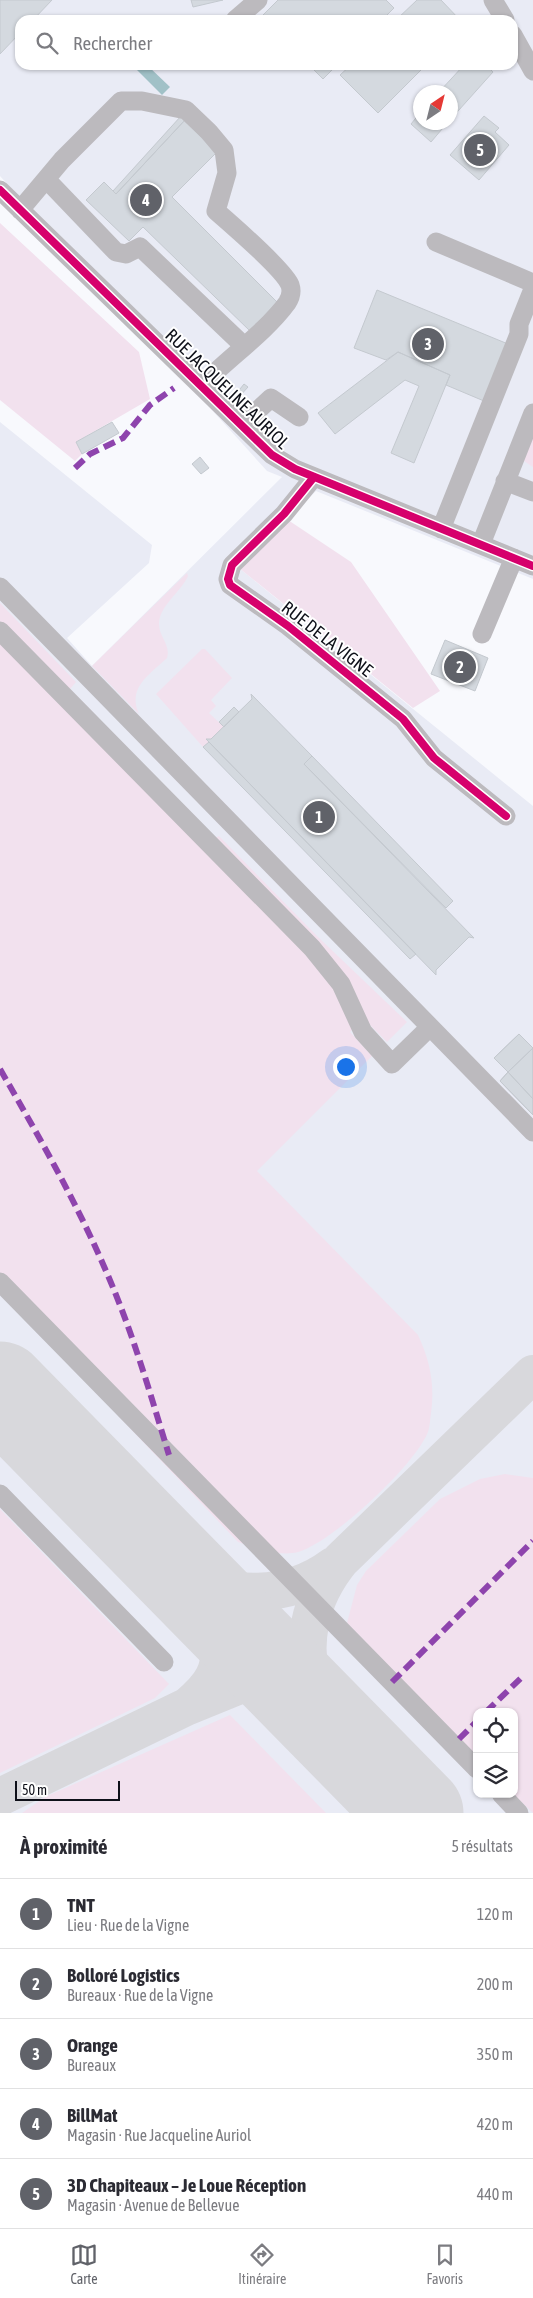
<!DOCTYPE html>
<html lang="fr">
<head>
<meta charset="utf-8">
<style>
	body { margin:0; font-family:"Asap Condensed",sans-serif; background:#f2f2f3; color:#2b2b33 }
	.controls { position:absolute; right:15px; bottom:15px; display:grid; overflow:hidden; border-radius:10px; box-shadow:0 1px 4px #0004 }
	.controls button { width:45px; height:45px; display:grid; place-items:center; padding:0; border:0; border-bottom:1px solid #e1e1e2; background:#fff; color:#2b2b33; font:25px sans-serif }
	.compass { position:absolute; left:413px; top:85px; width:45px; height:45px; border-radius:50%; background:#fff; box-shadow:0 1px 4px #0004; rotate:35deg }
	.scale { position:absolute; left:15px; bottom:12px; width:105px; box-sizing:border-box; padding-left:5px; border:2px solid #0e1019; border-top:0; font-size:14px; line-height:18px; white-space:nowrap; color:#0e1019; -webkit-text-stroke:4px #fff; paint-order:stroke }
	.you { position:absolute; left:345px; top:1066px; width:18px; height:18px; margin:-12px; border:4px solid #fff; border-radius:50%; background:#1a73e8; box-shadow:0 0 0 8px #1a73e833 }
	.badge { display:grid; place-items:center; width:32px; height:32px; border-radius:50%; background:#606269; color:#fff; font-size:16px; font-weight:700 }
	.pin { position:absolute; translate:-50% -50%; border:2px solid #fff; box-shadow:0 1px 5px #0006 }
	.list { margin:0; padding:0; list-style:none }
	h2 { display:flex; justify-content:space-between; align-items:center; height:65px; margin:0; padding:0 20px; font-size:21px }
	h2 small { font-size:16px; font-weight:400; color:#7c7c81 }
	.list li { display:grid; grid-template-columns:32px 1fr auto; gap:15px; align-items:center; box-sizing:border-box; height:70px; padding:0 20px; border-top:1px solid #e1e1e2 }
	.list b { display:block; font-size:19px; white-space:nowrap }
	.list p { margin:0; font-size:16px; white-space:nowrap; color:#7c7c81 }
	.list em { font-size:16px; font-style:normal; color:#7c7c81 }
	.icon { flex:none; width:28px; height:28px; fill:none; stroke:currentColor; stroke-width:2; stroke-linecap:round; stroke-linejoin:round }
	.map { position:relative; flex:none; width:533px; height:1813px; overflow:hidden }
	.search { position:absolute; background:#fff; box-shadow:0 1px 4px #0004; left:15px; right:15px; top:15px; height:55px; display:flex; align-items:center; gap:12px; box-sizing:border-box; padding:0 18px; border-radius:15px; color:#7c7c81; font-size:19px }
	.sheet { height:415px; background:#fff }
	nav { display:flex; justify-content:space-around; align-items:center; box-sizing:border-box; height:70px; border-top:1px solid #e1e1e2; background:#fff; font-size:14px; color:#7c7c81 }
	nav a { display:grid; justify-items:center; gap:2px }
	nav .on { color:#606269 }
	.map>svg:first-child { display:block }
</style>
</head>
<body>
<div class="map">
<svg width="533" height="1813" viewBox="0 0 533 1813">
	<rect width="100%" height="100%" fill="#f8f9fd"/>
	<path fill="#e9ebf5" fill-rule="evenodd" d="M 0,0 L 533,0 L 533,579 L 316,491 L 239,568 L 533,806 L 533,1813 L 0,1813 L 0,422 L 152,545 L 149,563 L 67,638 L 92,666 L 282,477 L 267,471 L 0,176 ZM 20,20 L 513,20 L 513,65 L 20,65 ZM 420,92 L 450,92 L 450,122 L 420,122 ZM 477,1712 L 514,1712 L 514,1794 L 477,1794 Z"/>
	<path fill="#f2e1ee" d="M 0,223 L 139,352 L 150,399 L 76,442 L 82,454 L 75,461 L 0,400 Z
		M 533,431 L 533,467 L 524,461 Z
		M 288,520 L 351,562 L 440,691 L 413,708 L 239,568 Z
		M 187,573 L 188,576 C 181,592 159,606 159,624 C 159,637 171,645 167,658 C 149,675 127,688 139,714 L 92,666 Z
		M 0,603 L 76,682 L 70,689 L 215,838 L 219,836 L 317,936 L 407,1022 L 387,1042 L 363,1018 L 350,1032 L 372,1056 L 257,1171 L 418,1335 C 430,1361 435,1384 431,1413 C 430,1419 430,1426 428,1432 C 415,1465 333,1542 298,1552 C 278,1557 257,1548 238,1542 L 0,1291 Z
		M 202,649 L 205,649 L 232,678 L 211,700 L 216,706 L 209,713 L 224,727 L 211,739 L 207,739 L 209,742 L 203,747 L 156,694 Z
		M 505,1474 L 533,1478 L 533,1813 L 513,1794 L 514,1712 L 477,1712 L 477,1757 L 347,1623 L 357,1585 L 366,1571 L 440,1499 L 480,1479 Z
		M 0,1509 L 169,1684 L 155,1698 L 0,1773 Z
		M 230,1715 L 326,1813 L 22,1813 L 45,1797 Z"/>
	<path fill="#a1c1c7" d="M 140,65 L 147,65 L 170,87 L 162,95 L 136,69 Z"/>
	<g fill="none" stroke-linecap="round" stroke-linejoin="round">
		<path stroke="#d8d8dc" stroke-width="38" d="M 108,1499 C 132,1522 156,1548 182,1568 C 226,1602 290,1598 333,1566
			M 177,1572 C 190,1586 206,1600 215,1617 C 218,1624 219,1632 220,1639 C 222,1671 212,1686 188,1706
			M 342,1739 C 333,1724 322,1709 316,1692 C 298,1646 310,1598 341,1560 L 533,1374
			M 0,1797 L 186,1707 L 240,1685 L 272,1686 L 294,1694 L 327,1725"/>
		<path stroke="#d8d8dc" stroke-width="95" d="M 0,1389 L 416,1813"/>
	</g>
	<path fill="#d4d9df" stroke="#c4c9cf" d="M 0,0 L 52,0 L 33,20 L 20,20 L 20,33 L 0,54 Z
		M 191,0 L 223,0 L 193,7 Z
		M 278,0 L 386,0 L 394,8 L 382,20 L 258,20 Z
		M 417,0 L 441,0 L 460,20 L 396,20 Z
		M 309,65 L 337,65 L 323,79 Z
		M 351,65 L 426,65 L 378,113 L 340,75 Z
		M 464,65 L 486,65 L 493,72 L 450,120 L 450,92 L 439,92 Z
		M 420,113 L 420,122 L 448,122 L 431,142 L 411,124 Z
		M 181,116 L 185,120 L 116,194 L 113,191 Z
		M 484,116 L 499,128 L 495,132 L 509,145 L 479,180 L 450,155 Z
		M 185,120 L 216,153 L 172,197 L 277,302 L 250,331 L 143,227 L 129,241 L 86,200 L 104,182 L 116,194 Z
		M 377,290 L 508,344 L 484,401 L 446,385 L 450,375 L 398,352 L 386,360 L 354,348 Z
		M 398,352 L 450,375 L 414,463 L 391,453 L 419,386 L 405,380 L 335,434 L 318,413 Z
		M 244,384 L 248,387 L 239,397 L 236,394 Z
		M 112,422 L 119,433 L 82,454 L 76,442 Z
		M 200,457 L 209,468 L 201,474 L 192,464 Z
		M 445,640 L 488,658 L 475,691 L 431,674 Z
		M 251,694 L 312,756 L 304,764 L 474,938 L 469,937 L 436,970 L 436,975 L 206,739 L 211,739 L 252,699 Z
		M 234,707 L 239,712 L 224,727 L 219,722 Z
		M 209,742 L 416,954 L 410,959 L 203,747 Z
		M 312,756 L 453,901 L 446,908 L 304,764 Z
		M 519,1034 L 533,1048 L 533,1115 L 500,1081 L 508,1072 L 494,1058 Z
		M 519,1034 L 533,1048 L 508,1072 L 494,1058 Z
		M 533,1048 L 533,1099 L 508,1072 Z
		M 508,1072 L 533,1099 L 533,1115 L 500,1081 Z"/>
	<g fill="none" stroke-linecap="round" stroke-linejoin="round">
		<path stroke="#bcbabe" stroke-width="19" d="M 493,0 L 505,20
			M 235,20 L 258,0
			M 513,35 L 533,71
			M 47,180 L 116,252 L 126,254 L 140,247 L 243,345
			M 0,190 L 272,455 L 295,469 L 533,566
			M 20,210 L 62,160 L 121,101 L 142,101 L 186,110 L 209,132 L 224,150 L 227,173 L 216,211 C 231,224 284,270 290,285 C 292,291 291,297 287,303 C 265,333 228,358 201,386
			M 436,242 L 533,283
			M 242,425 L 271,398 L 299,417
			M 314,477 L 284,514 L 232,565 L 228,579 L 230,585 L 288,626 L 403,719 L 434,758 L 506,816
			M 505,481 L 533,492
			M 441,529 L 519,334 L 519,324 L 533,289
			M 481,544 L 533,413
			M 0,587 L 533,1132
			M 0,631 L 312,948 L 341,984 L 363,1032 L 392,1064 L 430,1027
			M 482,634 L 514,558
			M 0,1282 L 477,1769
			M 0,1494 L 164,1662
			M 501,1794 L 519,1813"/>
		<path stroke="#8e44ad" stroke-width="6" stroke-dasharray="12 6" stroke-linecap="butt" d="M 75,468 L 90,454 L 123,438 L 150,405 L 174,388
			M 0,1069 C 38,1135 76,1201 106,1271 C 132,1330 150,1393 169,1455
			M 392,1682 L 533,1541
			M 486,1712 L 523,1676
			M 459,1739 L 477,1721"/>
		<g stroke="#fff" stroke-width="11">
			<path id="cycleway" d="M 0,190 L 272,455 L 295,469 L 533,566
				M 314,477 L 284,514 L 232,565 L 228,579 L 230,585 L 288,626 L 403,719 L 434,758 L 506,816"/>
		</g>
		<use href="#cycleway" stroke="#d6006c" stroke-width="8"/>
	</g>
	<g text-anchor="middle" stroke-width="4" stroke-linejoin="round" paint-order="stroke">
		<g font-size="18" fill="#0e1019" stroke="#fff">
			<text transform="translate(227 389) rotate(44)" y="6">RUE JACQUELINE AURIOL</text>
			<text transform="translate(327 639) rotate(38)" y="6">RUE DE LA VIGNE</text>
		</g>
	</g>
</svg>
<div class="controls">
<button><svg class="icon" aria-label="locate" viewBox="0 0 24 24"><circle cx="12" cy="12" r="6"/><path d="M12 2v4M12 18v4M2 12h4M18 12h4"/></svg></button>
<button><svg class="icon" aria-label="layers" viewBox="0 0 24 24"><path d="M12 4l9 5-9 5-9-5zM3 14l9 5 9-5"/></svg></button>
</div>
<svg class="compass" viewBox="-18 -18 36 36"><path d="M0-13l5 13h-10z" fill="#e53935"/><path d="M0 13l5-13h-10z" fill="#7c7c81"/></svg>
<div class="scale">50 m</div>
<div class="you"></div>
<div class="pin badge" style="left:319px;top:817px">1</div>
<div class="pin badge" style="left:460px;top:667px">2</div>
<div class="pin badge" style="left:428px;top:344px">3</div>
<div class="pin badge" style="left:146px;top:200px">4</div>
<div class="pin badge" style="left:480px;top:150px">5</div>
<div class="search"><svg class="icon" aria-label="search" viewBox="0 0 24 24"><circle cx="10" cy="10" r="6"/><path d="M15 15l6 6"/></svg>Rechercher</div>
</div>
<section class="sheet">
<h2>À proximité<small>5 résultats</small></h2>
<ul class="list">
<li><span class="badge">1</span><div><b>TNT</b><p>Lieu · Rue de la Vigne</p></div><em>120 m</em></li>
<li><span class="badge">2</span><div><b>Bolloré Logistics</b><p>Bureaux · Rue de la Vigne</p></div><em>200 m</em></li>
<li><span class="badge">3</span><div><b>Orange</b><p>Bureaux</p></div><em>350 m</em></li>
<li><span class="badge">4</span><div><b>BillMat</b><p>Magasin · Rue Jacqueline Auriol</p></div><em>420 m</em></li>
<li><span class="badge">5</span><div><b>3D Chapiteaux – Je Loue Réception</b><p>Magasin · Avenue de Bellevue</p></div><em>440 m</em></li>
</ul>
</section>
<nav>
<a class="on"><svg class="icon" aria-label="map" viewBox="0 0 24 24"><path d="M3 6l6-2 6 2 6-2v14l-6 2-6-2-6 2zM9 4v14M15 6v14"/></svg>Carte</a>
<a><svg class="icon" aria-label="directions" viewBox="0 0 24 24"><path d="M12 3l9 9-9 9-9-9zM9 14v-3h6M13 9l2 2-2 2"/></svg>Itinéraire</a>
<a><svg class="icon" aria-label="saved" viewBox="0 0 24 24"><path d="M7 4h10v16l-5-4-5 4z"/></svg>Favoris</a>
</nav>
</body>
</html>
